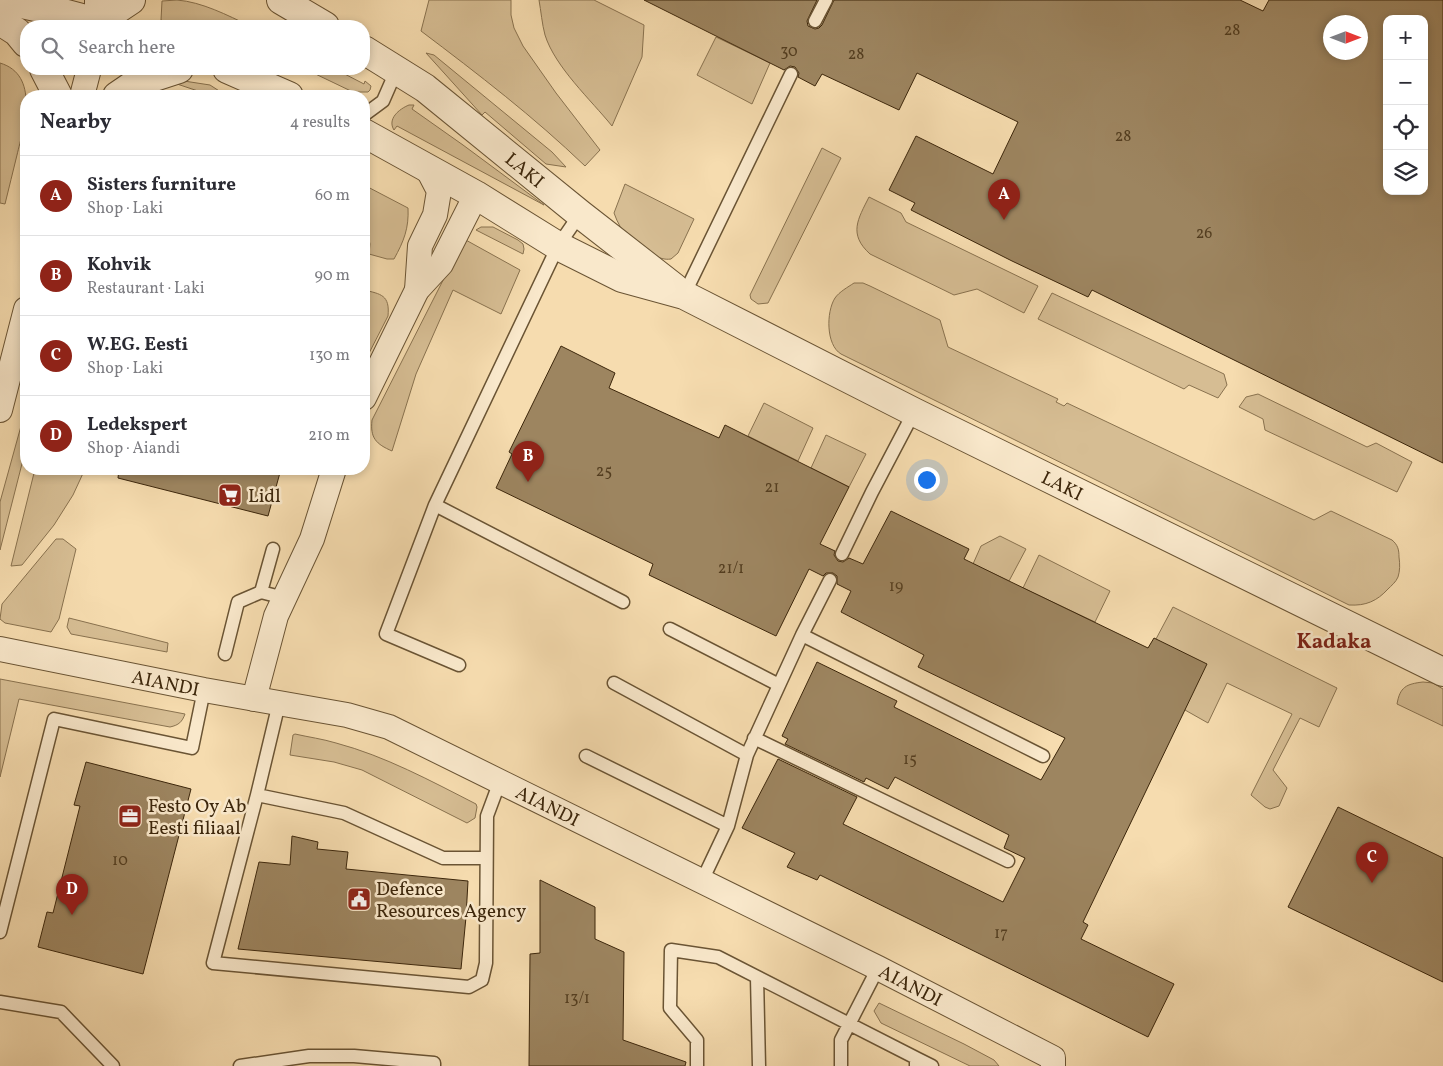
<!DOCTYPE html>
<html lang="en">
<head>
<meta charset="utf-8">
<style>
	body { margin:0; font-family:Vollkorn,serif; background:#f2f2f3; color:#2b2b33 }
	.controls { position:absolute; right:15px; top:15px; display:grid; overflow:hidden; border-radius:10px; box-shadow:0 2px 8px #0003 }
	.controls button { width:45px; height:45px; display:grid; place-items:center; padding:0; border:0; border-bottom:1px solid #e1e1e2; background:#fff; color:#2b2b33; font:25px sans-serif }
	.compass { position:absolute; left:1323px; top:15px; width:45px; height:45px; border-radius:50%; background:#fff; box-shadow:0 2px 8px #0003; rotate:90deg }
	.you { position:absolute; left:926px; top:479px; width:18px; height:18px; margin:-12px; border:4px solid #fff; border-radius:50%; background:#1a73e8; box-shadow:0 0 0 8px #1a73e833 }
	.badge { display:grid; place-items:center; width:32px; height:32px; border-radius:50%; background:#8f2418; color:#fff; font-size:16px; font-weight:700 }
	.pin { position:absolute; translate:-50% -41px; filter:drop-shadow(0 1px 2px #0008) }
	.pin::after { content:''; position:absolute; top:26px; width:18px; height:15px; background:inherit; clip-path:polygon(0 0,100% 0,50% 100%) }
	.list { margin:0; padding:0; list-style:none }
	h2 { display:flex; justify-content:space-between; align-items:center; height:65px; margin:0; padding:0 20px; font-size:21px }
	h2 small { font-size:16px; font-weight:400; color:#7c7c81 }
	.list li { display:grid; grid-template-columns:32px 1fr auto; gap:15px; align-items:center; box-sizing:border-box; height:80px; padding:0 20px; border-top:1px solid #e1e1e2 }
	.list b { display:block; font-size:19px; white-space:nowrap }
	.list p { margin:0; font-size:16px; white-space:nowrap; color:#7c7c81 }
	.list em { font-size:16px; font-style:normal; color:#7c7c81 }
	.icon { flex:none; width:28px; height:28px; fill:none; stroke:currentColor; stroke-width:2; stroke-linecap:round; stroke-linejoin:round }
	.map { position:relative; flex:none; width:1443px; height:1066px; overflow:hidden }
	.search { position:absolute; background:#fff; box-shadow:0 2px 8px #0003; left:20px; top:20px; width:350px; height:55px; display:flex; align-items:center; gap:12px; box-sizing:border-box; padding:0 18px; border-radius:20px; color:#7c7c81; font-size:19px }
	.panel { position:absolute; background:#fff; box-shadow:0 2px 8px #0003; left:20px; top:90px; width:350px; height:385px; border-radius:20px }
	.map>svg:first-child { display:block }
</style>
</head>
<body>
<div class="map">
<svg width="1443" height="1066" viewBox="0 0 1443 1066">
	<rect width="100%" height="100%" fill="#f6dcaf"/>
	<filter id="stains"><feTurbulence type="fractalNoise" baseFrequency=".004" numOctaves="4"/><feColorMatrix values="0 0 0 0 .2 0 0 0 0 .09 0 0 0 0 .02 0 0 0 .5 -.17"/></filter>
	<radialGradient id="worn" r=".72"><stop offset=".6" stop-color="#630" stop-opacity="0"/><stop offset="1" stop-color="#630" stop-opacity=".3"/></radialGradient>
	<path fill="#d6bd93" stroke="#89724f" d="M 177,0 C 202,2 227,15 250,26 L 177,26 L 161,20 L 162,1 Z
		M 429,0 L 511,0 L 511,15 L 514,28 L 523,46 L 556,93 L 600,150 L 585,166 C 534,117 478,74 421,31 Z
		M 539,0 L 594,0 L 644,25 L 642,57 L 612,126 C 591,100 555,67 545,35 C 542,24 541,11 539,0 Z
		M 716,37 L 770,63 L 752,104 L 697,75 Z
		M 426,53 L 434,55 L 552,152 L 566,167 L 546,164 L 485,112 L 482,115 Z
		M 0,63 C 40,75 24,126 17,155 C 13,171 9,188 5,204 L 0,203 Z
		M 305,69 L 335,69 L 364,84 L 365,81 L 371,86 L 370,90 L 368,92 L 353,92 Z
		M 184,81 L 210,85 L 227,96 L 213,96 L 174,83 Z
		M 409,105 L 414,105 L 412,109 L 463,145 L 544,205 L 397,126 L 394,130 C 387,119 399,109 409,105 Z
		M 822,148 L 841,158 L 768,303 L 758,304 L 751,299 L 750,295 Z
		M 625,184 L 694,219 L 678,253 L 671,259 C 664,260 660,258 653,255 C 633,246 621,233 614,213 Z
		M 364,185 L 408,208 C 409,228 404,241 394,259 L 387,259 L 369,254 L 370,244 L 369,240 L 364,237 Z
		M 869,197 L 901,213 L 906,222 L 1038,286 L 1024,313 L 977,289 L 954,295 L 870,254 C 848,234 858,219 869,197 Z
		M 481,227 L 493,227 L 518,240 L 523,244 L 524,249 L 523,254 L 476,230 Z
		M 464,239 L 520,270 L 501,314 L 453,290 L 416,374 L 392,451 C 376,444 370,438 372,420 Z
		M 854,283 L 863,283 L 870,286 L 940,320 L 948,347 L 1058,399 L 1056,402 L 1064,406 L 1067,403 L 1314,520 L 1331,511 L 1392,540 C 1398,545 1399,550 1399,557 C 1400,564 1400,571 1398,577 C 1396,582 1391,586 1388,589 C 1377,601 1366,606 1349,605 L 841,354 C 826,345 826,312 835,298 C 839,292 848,287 854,283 Z
		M 364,290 C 381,294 390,295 388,316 L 364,363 Z
		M 1052,293 L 1224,374 L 1227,385 L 1218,398 L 1189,385 L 1184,389 L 1038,319 Z
		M 1258,394 L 1367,447 L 1376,443 L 1412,462 L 1397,492 L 1265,430 L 1263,419 L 1239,407 L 1246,397 Z
		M 764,403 L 813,428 L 798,461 L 748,436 Z
		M 26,408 L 26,448 L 0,550 L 0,502 Z
		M 826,435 L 866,454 L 849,487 L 811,468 Z
		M 35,469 L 85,469 L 73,495 L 54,525 L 22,565 L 11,566 Z
		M 1000,536 L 1026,549 L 1009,581 L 973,564 L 981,546 Z
		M 56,539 L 63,539 L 76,549 L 59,619 L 51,632 L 5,623 L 0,619 L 2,604 Z
		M 1039,555 L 1110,591 L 1095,622 L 1023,588 Z
		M 1173,607 L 1337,688 L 1319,727 L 1300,718 L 1273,770 L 1287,788 L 1279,806 L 1270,809 L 1265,807 L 1251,795 L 1292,714 L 1227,683 L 1208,723 L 1185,710 L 1156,639 Z
		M 69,618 L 168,643 L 167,652 L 71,634 L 67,627 Z
		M 0,679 L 185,714 C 182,722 179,725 170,727 L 19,699 L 0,777 Z
		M 1423,682 L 1433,683 L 1443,689 L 1443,726 L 1397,704 C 1400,687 1406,684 1423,682 Z
		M 295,734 C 308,737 323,739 336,743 C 385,756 431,781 476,804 L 477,807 L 475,818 L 467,823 L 362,770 L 334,762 L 290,755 L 293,735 Z
		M 879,1003 L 964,1044 L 994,1060 L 999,1066 L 970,1066 L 881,1023 L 874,1011 Z"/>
	<path fill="#9d8560" stroke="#3c260b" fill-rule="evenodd" d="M 644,0 L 817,0 L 807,21 L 808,26 L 815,29 L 819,28 L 822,25 L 834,0 L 1240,0 L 1263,11 L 1269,0 L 1443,0 L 1443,463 L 1092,290 L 1088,297 L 1012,261 L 911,210 L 915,203 L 889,190 L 916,136 L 993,174 L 1018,122 L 917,73 L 899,110 L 822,74 L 815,86 L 798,77 L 799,73 L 795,67 L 790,66 L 784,70 ZM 1387,19 L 1424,19 L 1424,191 L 1387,191 ZM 1330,22 L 1360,22 L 1360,52 L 1330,52 Z
		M 561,346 L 615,373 L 609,388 L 719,438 L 725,425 L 849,487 L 820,544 L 835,551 L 834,555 L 838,561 L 843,562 L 849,558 L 863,564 L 891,511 L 969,549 L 964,559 L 1009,581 L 1148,648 L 1154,638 L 1207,664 L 1083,922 L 1088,925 L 1081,939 L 1174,984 L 1148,1037 L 820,875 L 817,880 L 787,867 L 795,853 L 742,828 L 778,759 L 857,797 L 843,824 L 1003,902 L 1025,858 L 1004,848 L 1009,835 L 895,777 L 888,789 L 866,778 L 864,782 L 785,744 L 788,739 L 782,736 L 817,662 L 897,701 L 894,707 L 1041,780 L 1065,738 L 918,667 L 924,655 L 841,612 L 851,591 L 837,584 L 837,576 L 833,573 L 826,573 L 823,576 L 809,569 L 776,636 L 649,575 L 653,564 L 496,488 L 512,454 L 509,452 Z
		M 119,469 L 281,469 L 268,516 L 118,478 Z
		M 86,762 L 191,789 L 143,974 L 38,947 L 47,912 L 53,913 L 80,806 L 74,805 Z
		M 1338,807 L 1443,858 L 1443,982 L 1288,907 Z
		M 292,836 L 318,842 L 317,849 L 348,852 L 346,869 L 468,881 L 466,917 L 461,969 L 238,949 L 259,862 L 290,865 Z
		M 540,880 L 595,907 L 595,939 L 624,952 L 623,1040 L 686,1062 L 685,1066 L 529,1066 L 530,954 L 540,953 Z"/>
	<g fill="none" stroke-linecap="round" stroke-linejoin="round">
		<g stroke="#6a5434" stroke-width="15">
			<path id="service" d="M 815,21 L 826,0
				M 364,115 L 383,101 L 397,69
				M 580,214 L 558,246 L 435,505 L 623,602
				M 684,295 L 791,74
				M 435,505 L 386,634 L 459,665
				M 273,549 L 261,592 L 284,598
				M 842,554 L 872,492 L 914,412
				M 670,629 L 779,685
				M 802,635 L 1043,756
				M 225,654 L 238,602 L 261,592
				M 614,683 L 747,755
				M 279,703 L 257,795 L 213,963 L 469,987 L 482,980 L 486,963 L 487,816 L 500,781
				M 754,738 L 1008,861
				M 586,756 L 728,826
				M 257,795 L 344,813 L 443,858 L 486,858
				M 702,881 L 728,826 L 747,755 L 802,635 L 830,580
				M 0,932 L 54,719 L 192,748 L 204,690
				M 757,977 L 759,1066
				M 0,1002 L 61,1012 L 113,1066
				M 916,1058 L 932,1066
				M 240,1066 L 309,1056 L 354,1056 L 434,1063 L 434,1066
				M 697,1066 L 697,1040 L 670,1008 L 671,950 L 718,957 L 916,1058 L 916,1066
				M 841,1066 L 841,1040 L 878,968"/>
		</g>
		<g stroke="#6a5434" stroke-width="26">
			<g id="minor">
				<path d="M 97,26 L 97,0"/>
				<path d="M 82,96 L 89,69"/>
				<path d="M 417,290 L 420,246 L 435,215 L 439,191 L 426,166"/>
				<path d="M 364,398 L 417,290 L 441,264 L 476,195"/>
				<path d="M 0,410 L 26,309"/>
				<path id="s1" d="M 0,649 L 204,690 L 347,715 L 389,727 L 878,968 L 1053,1058 L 1053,1066"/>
				<path d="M 254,699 L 276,616 L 312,539 L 334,469"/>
			</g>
		</g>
		<g stroke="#6a5434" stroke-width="30">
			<g id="tertiary">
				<path d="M 4,0 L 63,13 L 112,26"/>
				<path d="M 281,0 L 325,26"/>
				<path d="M 0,21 L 17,32 L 26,43"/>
				<path d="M 98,22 L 131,0"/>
				<path id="s2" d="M 364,50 L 425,88 L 580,214 L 675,288"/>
				<path d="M 44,69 L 58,96"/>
				<path d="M 227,69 L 289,96"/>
				<path d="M 117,96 L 136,83 L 179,69"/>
				<path id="s3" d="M 364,133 L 476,195 L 558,246 L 622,278 L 684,295 L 914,412 L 1443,672"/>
			</g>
		</g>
		<use href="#service" stroke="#f9e8cb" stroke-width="12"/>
		<use href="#minor" stroke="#f9e8cb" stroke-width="24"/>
		<use href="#tertiary" stroke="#f9e8cb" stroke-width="28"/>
	</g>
	<defs>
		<g id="supermarket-square" transform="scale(1.25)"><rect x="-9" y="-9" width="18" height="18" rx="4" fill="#8f2418" stroke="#f9e8cb"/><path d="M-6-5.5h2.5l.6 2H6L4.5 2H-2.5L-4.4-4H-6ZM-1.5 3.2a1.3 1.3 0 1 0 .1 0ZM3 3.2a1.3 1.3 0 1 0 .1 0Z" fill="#fff"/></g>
		<g id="office-square" transform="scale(1.25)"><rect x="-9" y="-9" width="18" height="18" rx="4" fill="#8f2418" stroke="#f9e8cb"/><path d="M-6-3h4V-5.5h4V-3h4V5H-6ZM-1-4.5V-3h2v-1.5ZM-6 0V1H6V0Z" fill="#fff"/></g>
		<g id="civic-square" transform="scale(1.25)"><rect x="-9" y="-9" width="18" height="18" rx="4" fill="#8f2418" stroke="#f9e8cb"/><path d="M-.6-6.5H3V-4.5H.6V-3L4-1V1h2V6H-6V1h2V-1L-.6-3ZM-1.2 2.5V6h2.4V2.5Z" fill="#fff"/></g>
	</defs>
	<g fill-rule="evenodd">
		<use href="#supermarket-square" x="230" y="495"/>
		<use href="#office-square" x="130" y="816"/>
		<use href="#civic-square" x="359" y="899"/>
	</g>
	<g text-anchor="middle" stroke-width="5" stroke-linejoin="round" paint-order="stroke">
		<g font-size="16" fill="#543e20">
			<text x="1232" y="35">28</text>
			<text x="789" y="56">30</text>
			<text x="856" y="59">28</text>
			<text x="1123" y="141">28</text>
			<text x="1204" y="238">26</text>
			<text x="604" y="476">25</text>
			<text x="772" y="492">21</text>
			<text x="731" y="573">21/1</text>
			<text x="896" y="591">19</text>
			<text x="910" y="764">15</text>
			<text x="120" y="865">10</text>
			<text x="1001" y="938">17</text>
			<text x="577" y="1003">13/1</text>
		</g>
		<g font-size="19" fill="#3c260b" stroke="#f9e8cb">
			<text dy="7" stroke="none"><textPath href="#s2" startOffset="201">LAKI</textPath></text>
			<text dy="7" stroke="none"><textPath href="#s3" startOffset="784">LAKI</textPath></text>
			<text dy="7" stroke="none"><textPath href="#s1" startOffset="169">AIANDI</textPath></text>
			<text dy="7" stroke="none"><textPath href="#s1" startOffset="574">AIANDI</textPath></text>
			<text dy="7" stroke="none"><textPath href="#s1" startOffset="979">AIANDI</textPath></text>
		</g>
		<g font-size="19" fill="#3c260b" stroke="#f9e8cb" text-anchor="start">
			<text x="248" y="502">Lidl</text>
			<text x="148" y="812">Festo Oy Ab<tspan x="148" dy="22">Eesti filiaal</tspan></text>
			<text x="376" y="895">Defence<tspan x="376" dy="22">Resources Agency</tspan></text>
		</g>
		<g font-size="21" font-weight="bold" fill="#7a1f14" stroke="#f9e8cb">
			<text x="1334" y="648">Kadaka</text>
		</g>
	</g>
	<rect width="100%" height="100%" filter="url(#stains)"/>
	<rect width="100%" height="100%" fill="url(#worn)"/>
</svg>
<div class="controls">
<button>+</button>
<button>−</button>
<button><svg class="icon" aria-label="locate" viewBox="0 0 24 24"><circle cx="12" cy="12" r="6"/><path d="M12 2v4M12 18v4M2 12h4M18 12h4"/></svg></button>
<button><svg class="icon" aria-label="layers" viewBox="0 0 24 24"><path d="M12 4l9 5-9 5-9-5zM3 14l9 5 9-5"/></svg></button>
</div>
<svg class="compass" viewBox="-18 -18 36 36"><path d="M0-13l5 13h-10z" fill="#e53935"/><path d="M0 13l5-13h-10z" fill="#7c7c81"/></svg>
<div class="you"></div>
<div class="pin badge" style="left:1004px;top:220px">A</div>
<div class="pin badge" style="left:528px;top:482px">B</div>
<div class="pin badge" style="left:1372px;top:883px">C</div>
<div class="pin badge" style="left:72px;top:915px">D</div>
<div class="search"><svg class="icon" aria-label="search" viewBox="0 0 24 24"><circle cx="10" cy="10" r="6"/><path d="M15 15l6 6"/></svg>Search here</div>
<section class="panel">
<h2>Nearby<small>4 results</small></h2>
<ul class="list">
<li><span class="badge">A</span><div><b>Sisters furniture</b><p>Shop · Laki</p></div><em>60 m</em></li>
<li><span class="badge">B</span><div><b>Kohvik</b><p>Restaurant · Laki</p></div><em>90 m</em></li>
<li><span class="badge">C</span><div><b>W.EG. Eesti</b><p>Shop · Laki</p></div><em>130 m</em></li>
<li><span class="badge">D</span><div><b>Ledekspert</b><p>Shop · Aiandi</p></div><em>210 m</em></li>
</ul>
</section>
</div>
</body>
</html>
